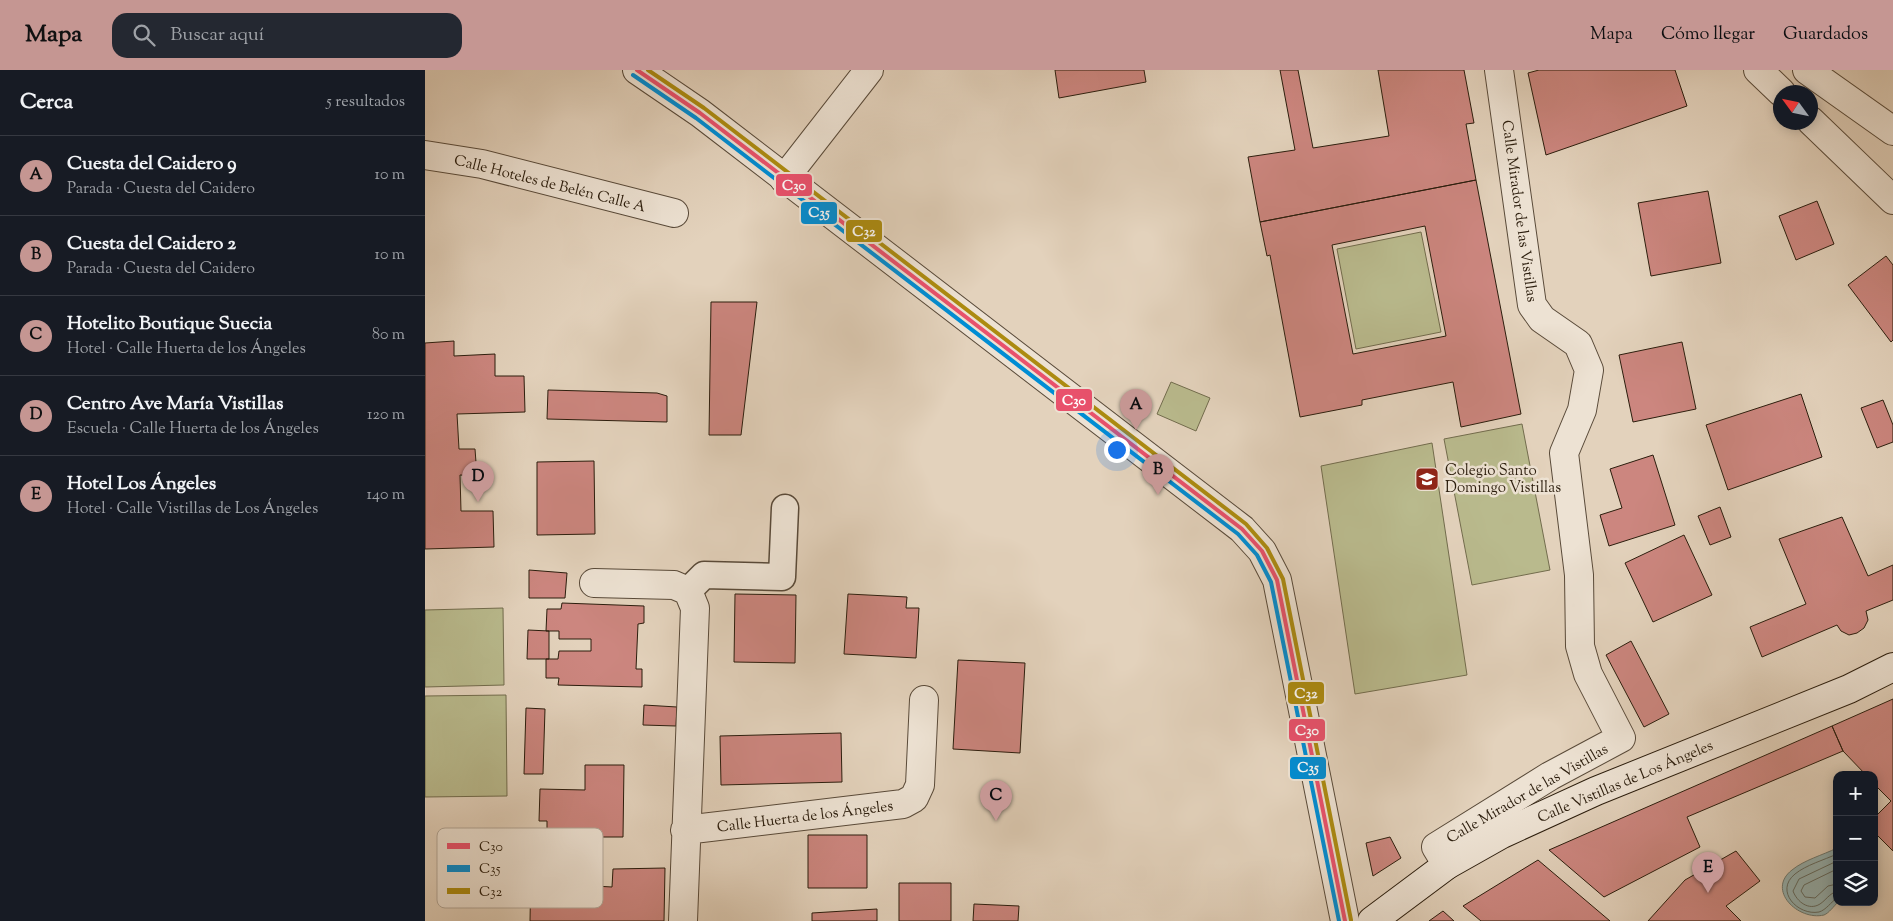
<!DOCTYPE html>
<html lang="es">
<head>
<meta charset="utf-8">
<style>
	body { margin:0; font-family:"Sorts Mill Goudy",serif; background:#242831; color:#f1f3f6 }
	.controls { position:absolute; right:15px; bottom:15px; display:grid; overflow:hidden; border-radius:10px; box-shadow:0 2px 12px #0003 }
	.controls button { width:45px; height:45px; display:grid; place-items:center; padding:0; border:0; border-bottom:1px solid #363941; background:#171b24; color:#f1f3f6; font:25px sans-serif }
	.compass { position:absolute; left:1348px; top:15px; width:45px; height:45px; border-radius:50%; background:#171b24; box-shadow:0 2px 12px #0003; rotate:303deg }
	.you { position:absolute; left:691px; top:379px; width:18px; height:18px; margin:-12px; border:4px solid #fff; border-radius:50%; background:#1a73e8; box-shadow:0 0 0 8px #1a73e833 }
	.badge { display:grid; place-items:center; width:32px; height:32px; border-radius:50%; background:#c59692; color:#111; font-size:16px; font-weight:700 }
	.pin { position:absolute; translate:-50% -41px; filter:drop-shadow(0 1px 2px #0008) }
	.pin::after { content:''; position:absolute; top:26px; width:18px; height:15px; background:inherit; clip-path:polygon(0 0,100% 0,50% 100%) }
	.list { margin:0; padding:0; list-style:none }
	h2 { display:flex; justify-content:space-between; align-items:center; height:65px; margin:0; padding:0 20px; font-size:21px }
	h2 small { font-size:16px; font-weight:400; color:#9ea1a6 }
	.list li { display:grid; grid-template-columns:32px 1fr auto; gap:15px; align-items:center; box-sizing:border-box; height:80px; padding:0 20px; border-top:1px solid #363941 }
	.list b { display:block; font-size:19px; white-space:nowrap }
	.list p { margin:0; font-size:16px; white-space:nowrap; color:#9ea1a6 }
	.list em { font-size:16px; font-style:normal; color:#9ea1a6 }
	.icon { flex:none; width:28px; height:28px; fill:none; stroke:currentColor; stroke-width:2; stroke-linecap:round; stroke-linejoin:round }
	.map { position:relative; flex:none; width:1468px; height:851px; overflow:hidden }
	header { display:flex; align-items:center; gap:30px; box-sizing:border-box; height:70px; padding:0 25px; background:#c59692; color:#111 }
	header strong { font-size:24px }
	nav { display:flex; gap:28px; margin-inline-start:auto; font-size:18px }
	.search { width:350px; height:45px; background:#242831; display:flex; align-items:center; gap:12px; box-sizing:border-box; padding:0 18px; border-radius:15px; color:#9ea1a6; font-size:19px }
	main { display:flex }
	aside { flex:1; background:#171b24 }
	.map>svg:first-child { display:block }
</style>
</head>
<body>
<header>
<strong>Mapa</strong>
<div class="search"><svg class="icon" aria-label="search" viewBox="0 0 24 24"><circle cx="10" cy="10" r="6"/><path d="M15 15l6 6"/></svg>Buscar aquí</div>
<nav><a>Mapa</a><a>Cómo llegar</a><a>Guardados</a></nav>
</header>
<main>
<aside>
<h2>Cerca<small>5 resultados</small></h2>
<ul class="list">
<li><span class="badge">A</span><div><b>Cuesta del Caidero 9</b><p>Parada · Cuesta del Caidero</p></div><em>10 m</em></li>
<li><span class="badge">B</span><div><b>Cuesta del Caidero 2</b><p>Parada · Cuesta del Caidero</p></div><em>10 m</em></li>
<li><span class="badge">C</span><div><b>Hotelito Boutique Suecia</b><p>Hotel · Calle Huerta de los Ángeles</p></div><em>80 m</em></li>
<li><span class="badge">D</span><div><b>Centro Ave María Vistillas</b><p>Escuela · Calle Huerta de los Ángeles</p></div><em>120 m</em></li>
<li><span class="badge">E</span><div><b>Hotel Los Ángeles</b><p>Hotel · Calle Vistillas de Los Ángeles</p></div><em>140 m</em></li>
</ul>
</aside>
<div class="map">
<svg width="1468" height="851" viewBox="0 0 1468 851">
	<rect width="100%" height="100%" fill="#e3d2bc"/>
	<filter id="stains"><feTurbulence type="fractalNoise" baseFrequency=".004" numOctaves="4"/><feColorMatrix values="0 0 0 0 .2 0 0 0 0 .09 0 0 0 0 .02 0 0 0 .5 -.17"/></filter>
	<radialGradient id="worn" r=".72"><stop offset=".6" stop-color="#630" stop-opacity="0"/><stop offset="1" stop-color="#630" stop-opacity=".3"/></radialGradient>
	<path fill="#b9ba8d" stroke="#726c4d" d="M 996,162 L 1016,262 L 931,279 L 912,179 Z
		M 746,312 L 785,328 L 771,361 L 732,344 Z
		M 1097,354 L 1125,500 L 1047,515 L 1019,369 Z
		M 1007,373 L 1042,605 L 930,624 L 896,396 Z
		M 78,538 L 79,615 L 0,617 L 0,540 Z
		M 81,625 L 82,726 L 0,727 L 0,626 Z"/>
	<path fill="#96b6b7" stroke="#6b7973" d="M 1412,778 L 1413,832 C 1409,836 1404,843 1399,845 C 1373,851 1341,820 1367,800 C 1379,790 1398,785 1412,778 Z"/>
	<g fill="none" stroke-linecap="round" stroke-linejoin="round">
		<path stroke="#606a62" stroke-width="1" d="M 1412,784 C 1399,790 1381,795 1370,804 C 1349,821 1373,846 1394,842 C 1401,840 1406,832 1412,828
			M 1412,791 L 1374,809 L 1368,821 C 1372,832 1384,841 1395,834 C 1401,830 1404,824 1412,821
			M 1412,799 L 1379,815 L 1376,821 L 1380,827 L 1390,828 L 1403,816 L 1412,814"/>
	</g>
	<path fill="#cc867f" stroke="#2b1d0d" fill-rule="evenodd" d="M 630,0 L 719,0 L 721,12 L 634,28 Z
		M 855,0 L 873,0 L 888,78 L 964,66 L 953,0 L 1039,0 L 1049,53 L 1041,54 L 1051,110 L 835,152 L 823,87 L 870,80 Z
		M 1114,0 L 1250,0 L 1262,36 L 1121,85 L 1103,3 Z
		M 1051,110 L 1096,344 L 1036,357 L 1028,312 L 937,330 L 937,335 L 875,347 L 845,185 L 842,186 L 835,152 ZM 1000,156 L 1021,266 L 928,284 L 907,175 Z
		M 1283,121 L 1296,193 L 1226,206 L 1213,133 Z
		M 1392,131 L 1409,174 L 1371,190 L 1354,146 Z
		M 1461,186 L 1468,195 L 1468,270 L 1466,272 L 1423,215 Z
		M 286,232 L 332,232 L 316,365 L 284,365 Z
		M 29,271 L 29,286 L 70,284 L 70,306 L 99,306 L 100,342 L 32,344 L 34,379 L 50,379 L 52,406 L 35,405 L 36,441 L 68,441 L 69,477 L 0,479 L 0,273 Z
		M 1257,272 L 1271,339 L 1208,352 L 1194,285 Z
		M 123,320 L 232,323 L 242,326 L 242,352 L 122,349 Z
		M 1376,324 L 1397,387 L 1303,420 L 1281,355 Z
		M 1458,330 L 1468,355 L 1468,372 L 1452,378 L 1436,338 Z
		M 1228,385 L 1250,455 L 1184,476 L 1175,445 L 1197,438 L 1185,399 Z
		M 169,391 L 170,464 L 112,465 L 112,392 Z
		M 1295,437 L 1306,467 L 1285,475 L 1273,446 Z
		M 1417,447 L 1443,506 L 1468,495 L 1468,530 L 1441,541 L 1443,550 L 1439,558 L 1432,563 L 1424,565 L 1416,561 L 1412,555 L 1337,587 L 1325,557 L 1381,534 L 1354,469 Z
		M 1259,465 L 1287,525 L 1228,552 L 1200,493 Z
		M 104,500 L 142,503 L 140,528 L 104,528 Z
		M 310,524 L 371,525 L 370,593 L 309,592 Z
		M 423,524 L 482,527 L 481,538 L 494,538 L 491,588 L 419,584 Z
		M 137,533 L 219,536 L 219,553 L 213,554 L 211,599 L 217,599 L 217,617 L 133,615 L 134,608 L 121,608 L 121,589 L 133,589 L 134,581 L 166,581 L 166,569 L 134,569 L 134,561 L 121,561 L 122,539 L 136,539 Z
		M 103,560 L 124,561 L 124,589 L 102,589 Z
		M 1206,571 L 1244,644 L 1219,657 L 1181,585 Z
		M 533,590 L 600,593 L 595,683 L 528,679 Z
		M 1468,629 L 1468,781 L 1449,762 L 1449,748 L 1466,731 L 1449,714 L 1449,705 L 1441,705 L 1418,681 L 1407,656 Z
		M 219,635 L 252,637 L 251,656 L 218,655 Z
		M 101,638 L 120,639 L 118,704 L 99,704 Z
		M 1407,656 L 1418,681 L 1262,747 L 1275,777 L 1179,827 L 1124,780 Z
		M 416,663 L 417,712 L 296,715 L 295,666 Z
		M 160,695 L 199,695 L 198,767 L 122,767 L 122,751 L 114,751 L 115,719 L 160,720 Z
		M 383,765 L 442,765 L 442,818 L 383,818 Z
		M 965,767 L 976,788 L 948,806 L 941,773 Z
		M 1311,781 L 1335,811 L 1301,836 L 1316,851 L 1223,851 L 1260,810 Z
		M 1113,790 L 1185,851 L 1056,851 L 1038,836 Z
		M 106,797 L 151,797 L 152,815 L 187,817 L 188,799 L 240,798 L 239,851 L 105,851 Z
		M 474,813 L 526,813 L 526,851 L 474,851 Z
		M 549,834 L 594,836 L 593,851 L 548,851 Z
		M 452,839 L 452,851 L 387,851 L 387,843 Z
		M 1018,841 L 1029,851 L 1004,851 Z"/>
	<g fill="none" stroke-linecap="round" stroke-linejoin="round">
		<g stroke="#594a39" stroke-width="29">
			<path id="pedestrian" d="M 263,521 L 279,505 L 357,507 L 360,438"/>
		</g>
		<g stroke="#594a39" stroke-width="30">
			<path id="minor" d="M 1333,0 L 1356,22
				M 1382,0 L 1468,61
				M 1386,51 L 1468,130
				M 0,85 L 57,94 L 249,143
				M 359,109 L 444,0
				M 169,513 L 249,515 L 263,521 L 270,538 L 258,851
				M 260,760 L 478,734 L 489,728 L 495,715 L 499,630
				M 1022,795 L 1011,777 L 1125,706 L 1196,668 L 1163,604 L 1155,576 L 1154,505 L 1139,383 L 1157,340 L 1164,300 L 1153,274 L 1117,249 L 1107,235 L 1074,0"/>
		</g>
		<g stroke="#594a39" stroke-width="30">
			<path id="tertiary" d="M 212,0 L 275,43 L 817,459 L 837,481 L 852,510 L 920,851"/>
		</g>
		<g stroke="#2b1d0d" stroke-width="30">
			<path id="secondary" d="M 947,851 L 1022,795 L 1077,764 L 1171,721 L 1424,619 L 1468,597"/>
		</g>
		<use href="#pedestrian" stroke="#ede2d3" stroke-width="26"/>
		<use href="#minor" stroke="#ede2d3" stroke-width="28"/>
		<use href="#tertiary" stroke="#ede2d3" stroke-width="28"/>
		<use href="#secondary" stroke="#ede2d3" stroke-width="28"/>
		<g stroke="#ede2d3" stroke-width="8">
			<path id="bus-1" d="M 212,0 L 275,43 L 817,459 L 837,481 L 852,510 L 920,851"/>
		</g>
		<g stroke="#ede2d3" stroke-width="8">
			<path id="bus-2" d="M 208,5 L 271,48 L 813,464 L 832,485 L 846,512 L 914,851"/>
		</g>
		<g stroke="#ede2d3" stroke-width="8">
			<path id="bus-3" d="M 223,0 L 279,38 L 821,454 L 842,478 L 858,509 L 926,850"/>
		</g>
		<use href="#bus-1" stroke="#e9516c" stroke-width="4"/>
		<use href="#bus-2" stroke="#008dd4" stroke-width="4"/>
		<use href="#bus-3" stroke="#ac8b10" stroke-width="4"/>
	</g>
	<defs>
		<g id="school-square" transform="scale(1.25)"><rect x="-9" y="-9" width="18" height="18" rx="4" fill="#8f2418" stroke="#ede2d3"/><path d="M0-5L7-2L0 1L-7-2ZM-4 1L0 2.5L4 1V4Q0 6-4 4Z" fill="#fff"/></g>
	</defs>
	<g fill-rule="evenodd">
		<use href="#school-square" x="1002" y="409"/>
	</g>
	<g text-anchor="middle" stroke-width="5" stroke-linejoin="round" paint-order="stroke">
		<g font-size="15" fill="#2b1d0d" stroke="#ede2d3">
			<text transform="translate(125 113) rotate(14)" y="5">Calle Hoteles de Belén Calle A</text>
			<text transform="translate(1095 141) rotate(82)" y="5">Calle Mirador de las Vistillas</text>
			<text transform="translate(1200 711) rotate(-23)" y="5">Calle Vistillas de Los Ángeles</text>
			<text transform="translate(1102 723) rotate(-30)" y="5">Calle Mirador de las Vistillas</text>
			<text transform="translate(380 746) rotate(-7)" y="5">Calle Huerta de los Ángeles</text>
		</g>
		<g font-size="15" fill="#2b1d0d" stroke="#ede2d3" text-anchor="start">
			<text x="1020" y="405">Colegio Santo<tspan x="1020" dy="17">Domingo Vistillas</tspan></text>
		</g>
	</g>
	<rect x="12" y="758" width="166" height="80" rx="8" fill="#ede2d3" stroke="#b3a798" stroke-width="1"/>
	<rect x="22" y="773" width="23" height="6" fill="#e9516c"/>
	<rect x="22" y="795" width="23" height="7" fill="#008dd4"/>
	<rect x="22" y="818" width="23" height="6" fill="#ac8b10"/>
	<g font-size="14" fill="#2b1d0d">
		<text x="54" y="781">C30</text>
		<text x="54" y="803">C35</text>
		<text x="54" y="826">C32</text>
	</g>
	<g stroke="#ede2d3" stroke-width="2">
		<rect x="350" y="103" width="38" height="24" rx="5" fill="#e9516c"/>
		<rect x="375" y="131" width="38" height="24" rx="5" fill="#008dd4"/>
		<rect x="420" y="149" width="38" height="24" rx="5" fill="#ac8b10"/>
		<rect x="630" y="318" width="38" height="24" rx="5" fill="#e9516c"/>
		<rect x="862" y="611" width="38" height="24" rx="5" fill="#ac8b10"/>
		<rect x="863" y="648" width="38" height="24" rx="5" fill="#e9516c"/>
		<rect x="864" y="686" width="38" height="24" rx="5" fill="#008dd4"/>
	</g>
	<g font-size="14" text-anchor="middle" font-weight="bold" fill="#fff">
		<text x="369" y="120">C30</text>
		<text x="394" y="147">C35</text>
		<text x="439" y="166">C32</text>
		<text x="649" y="335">C30</text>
		<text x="881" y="628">C32</text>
		<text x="882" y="665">C30</text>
		<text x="883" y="702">C35</text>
	</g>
	<rect width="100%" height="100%" filter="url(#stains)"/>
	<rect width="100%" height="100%" fill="url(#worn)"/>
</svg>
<div class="controls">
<button>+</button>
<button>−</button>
<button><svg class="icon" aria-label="layers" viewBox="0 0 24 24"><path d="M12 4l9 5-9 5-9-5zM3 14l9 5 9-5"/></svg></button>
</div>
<svg class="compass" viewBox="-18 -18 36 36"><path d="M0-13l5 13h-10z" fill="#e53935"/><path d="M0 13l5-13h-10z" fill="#9ea1a6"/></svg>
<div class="you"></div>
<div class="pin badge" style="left:711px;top:360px">A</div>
<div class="pin badge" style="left:733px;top:425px">B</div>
<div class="pin badge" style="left:571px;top:751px">C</div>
<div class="pin badge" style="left:53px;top:432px">D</div>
<div class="pin badge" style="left:1283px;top:823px">E</div>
</div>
</main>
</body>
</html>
